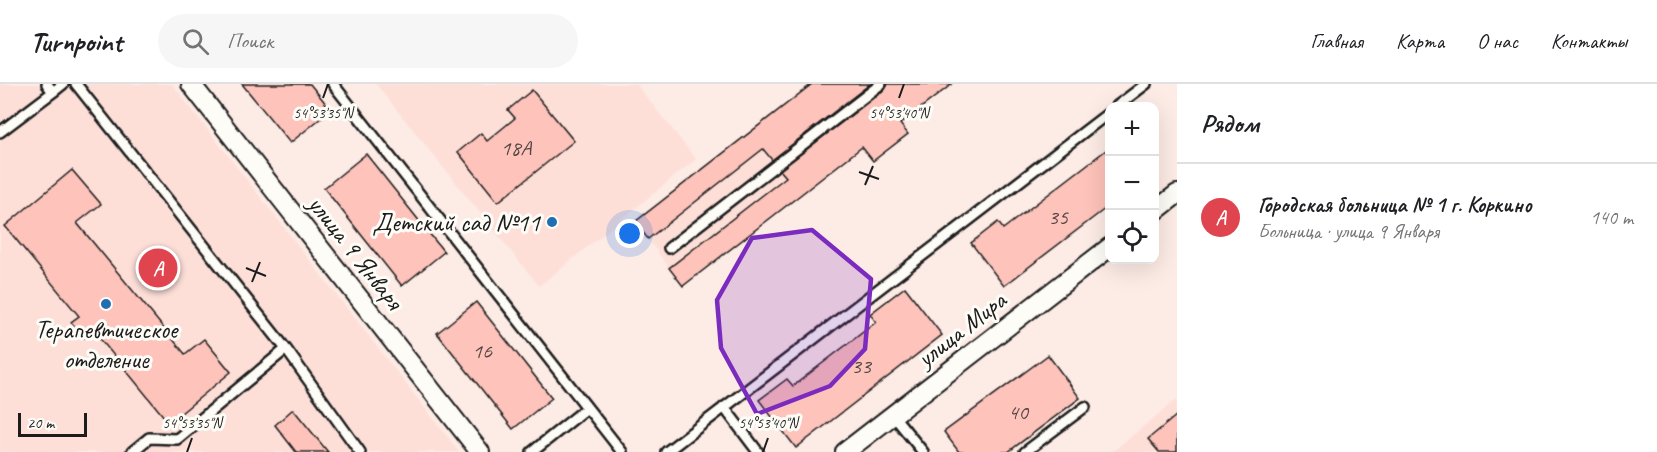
<!DOCTYPE html>
<html lang="ru">
<head>
<meta charset="utf-8">
<style>
	body { margin:0; font-family:Caveat,sans-serif; background:#f6f6f6; color:#202124 }
	.controls { position:absolute; right:18px; top:18px; display:grid; overflow:hidden; border-radius:12px; box-shadow:0 6px 24px #0002 }
	.controls button { width:54px; height:54px; display:grid; place-items:center; padding:0; border:0; border-bottom:2px solid #e0e0e0; background:#fff; color:#202124; font:30px sans-serif }
	.scale { position:absolute; left:18px; bottom:15px; width:69px; box-sizing:border-box; padding-left:6px; border:3px solid #1c1c1c; border-top:0; font-size:16px; line-height:21px; white-space:nowrap; color:#1c1c1c; -webkit-text-stroke:4px #fdfcf7; paint-order:stroke }
	.you { position:absolute; left:630px; top:150px; width:21px; height:21px; margin:-15px; border:4px solid #fff; border-radius:50%; background:#1a73e8; box-shadow:0 0 0 9px #1a73e833 }
	.badge { display:grid; place-items:center; width:39px; height:39px; border-radius:50%; background:#1f6fb2; color:#fff; font-size:20px; font-weight:700 }
	.pin { position:absolute; translate:-50% -50%; border:3px solid #fff; box-shadow:0 2px 6px #0006 }
	.list { margin:0; padding:0; list-style:none }
	h2 { display:flex; justify-content:space-between; align-items:center; height:78px; margin:0; padding:0 24px; font-size:26px }
	h2 small { font-size:20px; font-weight:400; color:#757577 }
	.list li { display:grid; grid-template-columns:39px 1fr auto; gap:18px; align-items:center; box-sizing:border-box; height:108px; padding:0 24px; border-top:2px solid #e0e0e0 }
	.list b { display:block; font-size:22px; white-space:nowrap }
	.list p { margin:0; font-size:20px; white-space:nowrap; color:#757577 }
	.list em { font-size:20px; font-style:normal; color:#757577 }
	.icon { flex:none; width:33px; height:33px; fill:none; stroke:currentColor; stroke-width:2; stroke-linecap:round; stroke-linejoin:round }
	.map { position:relative; flex:none; width:1177px; height:368px; overflow:hidden }
	header { display:flex; align-items:center; gap:36px; box-sizing:border-box; height:84px; padding:0 30px; background:#fff; border-bottom:2px solid #e0e0e0 }
	header strong { font-size:28px }
	nav { display:flex; gap:33px; margin-inline-start:auto; font-size:21px }
	.search { width:420px; height:54px; background:#f6f6f6; display:flex; align-items:center; gap:15px; box-sizing:border-box; padding:0 21px; border-radius:33px; color:#757577; font-size:22px }
	main { display:flex }
	aside { flex:1; background:#fff }
	.map>svg:first-child { display:block }
</style>
</head>
<body>
<header>
<strong>Turnpoint</strong>
<div class="search"><svg class="icon" aria-label="search" viewBox="0 0 24 24"><circle cx="10" cy="10" r="6"/><path d="M15 15l6 6"/></svg>Поиск</div>
<nav><a>Главная</a><a>Карта</a><a>О нас</a><a>Контакты</a></nav>
</header>
<main>
<div class="map">
<svg width="1177" height="368" viewBox="0 0 1177 368">
	<rect width="100%" height="100%" fill="#fdebe5"/>
	<filter id="ink" filterUnits="userSpaceOnUse"><feTurbulence type="fractalNoise" baseFrequency=".0167" numOctaves="2"/><feDisplacementMap in="SourceGraphic" scale="12" xChannelSelector="R" yChannelSelector="G"/><feConvolveMatrix kernelMatrix="1 2 1 2 8 2 1 2 1" color-interpolation-filters="sRGB"/></filter>
	<g filter="url(#ink)">
		<path fill="#fddfd8" d="M 0,0 L 172,0 L 459,368 L 0,368 Z
			M 376,0 L 636,0 L 696,75 L 539,202 Z
			M 812,0 L 952,0 L 900,40 L 908,50 L 862,63 L 683,202 L 635,138 Z
			M 1177,315 L 1177,368 L 1112,368 Z"/>
		<path fill="#fec3ba" stroke="#1c1c1c" stroke-width="1.5" d="M 242,0 L 310,0 L 331,26 L 290,59 Z
			M 812,0 L 870,0 L 772,76 L 763,65 L 648,155 L 635,138 Z
			M 888,0 L 952,0 L 900,40 L 908,50 L 873,77 L 862,63 L 683,202 L 669,184 L 786,93 L 780,86 L 885,5 Z
			M 532,6 L 574,57 L 498,118 L 458,68 L 481,49 L 487,57 L 515,34 L 508,26 Z
			M 1110,63 L 1110,121 L 1004,202 L 971,159 L 998,138 L 1003,145 Z
			M 366,70 L 444,168 L 402,202 L 324,104 Z
			M 72,86 L 101,120 L 77,139 L 185,270 L 204,255 L 231,288 L 169,339 L 93,246 L 84,254 L 71,238 L 79,232 L 5,142 Z
			M 905,203 L 942,251 L 796,364 L 759,316 L 787,295 L 793,302 L 876,238 L 870,230 Z
			M 476,218 L 552,314 L 513,345 L 437,249 Z
			M 1048,271 L 1080,314 L 1008,368 L 959,368 L 944,348 Z
			M 293,325 L 328,368 L 296,368 L 275,341 Z
			M 1177,331 L 1177,368 L 1159,368 L 1148,355 Z"/>
		<g fill="none" stroke-linecap="round" stroke-linejoin="round">
			<g stroke="#1c1c1c" stroke-width="14">
				<path id="lane" d="M 47,0 L 53,8 L 63,0
					M 76,0 L 286,265 L 177,355 L 149,354 L 132,368
					M 333,0 L 622,368
					M 1117,22 L 1146,0
					M 0,48 L 53,8
					M 669,164 L 881,0
					M 286,265 L 360,368
					M 724,323 L 758,368
					M 893,331 L 923,368
					M 532,368 L 587,324
					M 666,368 L 1110,28
					M 1025,368 L 1085,323"/>
			</g>
			<g stroke="#1c1c1c" stroke-width="22">
				<path id="street" d="M 191,0 L 480,368
					M 1154,128 L 1177,110
					M 845,368 L 1110,163"/>
			</g>
			<use href="#lane" stroke="#fdfcf7" stroke-width="9"/>
			<use href="#street" stroke="#fdfcf7" stroke-width="18"/>
		</g>
	</g>
	<path fill="#7b2cbf" fill-opacity="0.2" stroke="#7b2cbf" stroke-width="4.5" stroke-linejoin="round" d="M 812,146 L 871,195 L 865,265 L 830,302 L 757,330 L 721,264 L 717,216 L 752,154 Z"/>
	<path fill="none" stroke="#1c1c1c" stroke-width="2" d="M 323,14 L 328,0M 899,14 L 904,0M 859,88 L 879,95M 865,101 L 873,82M 246,184 L 266,192M 252,198 L 260,178M 187,368 L 192,354M 763,368 L 768,354"/>
	<g fill="#1f6fb2" stroke="#fdfcf7" stroke-width="2">
		<circle cx="552" cy="138" r="6"/>
		<circle cx="106" cy="220" r="6"/>
	</g>
	<g text-anchor="middle" stroke-width="6" stroke-linejoin="round" paint-order="stroke">
		<g font-size="22" fill="#544644">
			<text x="516" y="71">18А</text>
			<text x="1058" y="140">35</text>
			<text x="482" y="274">16</text>
			<text x="861" y="289">33</text>
			<text x="1018" y="335">40</text>
		</g>
		<g font-size="26" fill="#1c1c1c" stroke="#fdfcf7" text-anchor="end">
			<text x="540" y="147">Детский сад №11</text>
			<text x="106" y="254" text-anchor="middle">Терапевтическое<tspan x="106" dy="30">отделение</tspan></text>
		</g>
		<g font-size="26" fill="#1c1c1c" stroke="#fdfcf7">
			<text transform="translate(356 168) rotate(52)" y="9">улица 9 Января</text>
			<text transform="translate(961 245) rotate(-38)" y="9">улица Мира</text>
		</g>
	</g>
	<g font-size="15" text-anchor="middle" fill="#1c1c1c" stroke="#fdfcf7" stroke-width="6" stroke-linejoin="round" paint-order="stroke">
		<text x="323" y="34">54°53'35"N</text>
		<text x="899" y="34">54°53'40"N</text>
		<text x="192" y="344">54°53'35"N</text>
		<text x="768" y="344">54°53'40"N</text>
	</g>
</svg>
<div class="controls">
<button>+</button>
<button>−</button>
<button><svg class="icon" aria-label="locate" viewBox="0 0 24 24"><circle cx="12" cy="12" r="6"/><path d="M12 2v4M12 18v4M2 12h4M18 12h4"/></svg></button>
</div>
<div class="scale">20 m</div>
<div class="you"></div>
<div class="pin badge" style="left:158px;top:184px;background:#e0444e">A</div>
</div>
<aside>
<h2>Рядом<small></small></h2>
<ul class="list">
<li><span class="badge" style="background:#e0444e">A</span><div><b>Городская больница № 1 г. Коркино</b><p>Больница · улица 9 Января</p></div><em>140 m</em></li>
</ul>
</aside>
</main>
</body>
</html>
